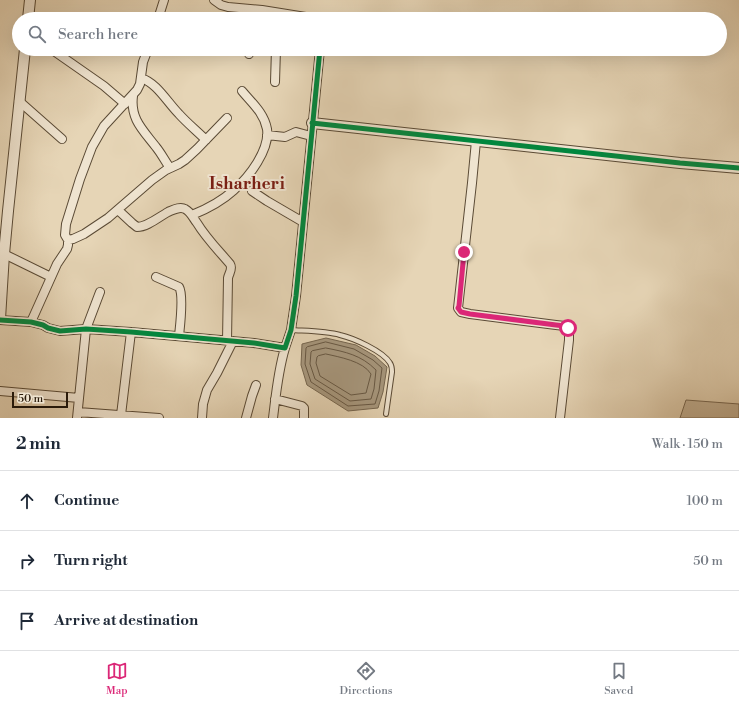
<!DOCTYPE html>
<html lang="en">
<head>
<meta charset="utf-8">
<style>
	body { margin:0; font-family:"Libre Bodoni",serif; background:#f6f6f7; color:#1f2937 }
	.scale { position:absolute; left:12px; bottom:10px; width:56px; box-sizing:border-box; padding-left:4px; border:2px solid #2b1b0a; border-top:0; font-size:11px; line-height:14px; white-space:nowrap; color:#2b1b0a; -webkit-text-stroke:3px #efe4d0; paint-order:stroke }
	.stop { position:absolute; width:12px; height:12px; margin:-9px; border:3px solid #db2777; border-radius:50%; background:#fff }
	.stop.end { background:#db2777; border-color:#fff; box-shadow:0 1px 4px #0008 }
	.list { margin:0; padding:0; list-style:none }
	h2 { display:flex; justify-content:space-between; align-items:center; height:52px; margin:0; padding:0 16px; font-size:17px }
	h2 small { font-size:13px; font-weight:400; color:#747a83 }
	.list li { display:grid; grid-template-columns:26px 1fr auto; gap:12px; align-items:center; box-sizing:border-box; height:60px; padding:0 16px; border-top:1px solid #e0e1e3 }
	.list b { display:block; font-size:15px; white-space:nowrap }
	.list em { font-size:13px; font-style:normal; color:#747a83 }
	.icon { flex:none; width:22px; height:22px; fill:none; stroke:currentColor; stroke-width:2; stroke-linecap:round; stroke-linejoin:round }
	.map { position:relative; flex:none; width:739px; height:418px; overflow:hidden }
	.search { position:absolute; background:#fff; box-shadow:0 4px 16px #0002; left:12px; right:12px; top:12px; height:44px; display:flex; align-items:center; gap:10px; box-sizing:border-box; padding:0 14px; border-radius:22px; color:#747a83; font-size:15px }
	.sheet { height:232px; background:#fff }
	nav { display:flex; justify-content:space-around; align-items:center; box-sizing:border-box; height:56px; border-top:1px solid #e0e1e3; background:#fff; font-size:11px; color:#747a83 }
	nav a { display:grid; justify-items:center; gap:2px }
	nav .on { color:#db2777 }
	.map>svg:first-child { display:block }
</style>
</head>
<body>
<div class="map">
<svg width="739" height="418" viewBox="0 0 739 418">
	<rect width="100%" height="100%" fill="#e6d5b6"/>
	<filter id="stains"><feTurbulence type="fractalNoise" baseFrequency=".005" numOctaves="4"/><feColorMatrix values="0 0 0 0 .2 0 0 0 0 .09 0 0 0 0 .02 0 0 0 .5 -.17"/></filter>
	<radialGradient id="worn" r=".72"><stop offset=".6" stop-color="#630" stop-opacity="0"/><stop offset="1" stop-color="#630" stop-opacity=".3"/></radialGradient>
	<path fill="#c6b599" stroke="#786852" d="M 686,400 L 739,404 L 739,418 L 680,418 Z"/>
	<path fill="#a6967c" stroke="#75654e" d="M 326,338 L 356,345 L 375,356 L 387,367 L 383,392 L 378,408 L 348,411 L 307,385 L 301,365 L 302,344 Z"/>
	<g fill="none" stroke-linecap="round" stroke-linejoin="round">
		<path stroke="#685843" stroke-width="1" d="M 326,342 L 354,349 L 373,360 L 382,368 L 379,391 L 375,404 L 348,406 L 311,382 L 305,364 L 306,348 L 307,347 Z
			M 326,348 C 346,352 361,355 376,370 L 374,389 L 371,399 L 350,401 L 315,379 L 310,364 L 311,352 L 312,351 Z
			M 326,354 C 339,357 363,361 371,374 L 366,393 L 351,395 L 320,376 L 316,363 L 317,357 L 318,356 Z"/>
		<g stroke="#5a4a35" stroke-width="6">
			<path id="service" d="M 291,330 C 306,331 326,331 340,335 C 353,338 383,351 390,363 C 392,366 392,369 392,372 L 386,414"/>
		</g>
		<g stroke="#5a4a35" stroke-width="10">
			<path id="minor" d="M 214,0 L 221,5 L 228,7 L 262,10 L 318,19
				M 158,19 L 164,0
				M 261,19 L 262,10
				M 51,49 L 104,86 L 125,104
				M 249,54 L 250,49
				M 141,78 C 157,83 167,102 179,114 C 187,123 197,131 206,140
				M 275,82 L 276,49
				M 133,96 C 130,119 143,130 156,147 C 161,153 165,161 170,168
				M 19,101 L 62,139
				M 267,135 L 285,137 L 296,132 L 311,136
				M 476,141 L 472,183 L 458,308 L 461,312 L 470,314 L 556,325 L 565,326 L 568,328 L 569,332 L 569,340 L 560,418
				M 252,191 L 267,201 L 303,222
				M 118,210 L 132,223 L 137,227 C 147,227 159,217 168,212 C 173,210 180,206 185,209 C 191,212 193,218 197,223 C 206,238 219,251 230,264 C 233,269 229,273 228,278 L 227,341
				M 192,215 C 207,209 222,201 234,190 C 249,177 270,150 267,129 C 264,113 252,103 242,91
				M 68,240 L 73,239 L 84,234 L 108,218 L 152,180 L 166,170 L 179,164 L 185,160 L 197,149 L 227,118
				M 4,254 L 51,277
				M 156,277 L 179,287 C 184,295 180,326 179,336
				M 0,320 L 31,322 L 43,325 L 48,328 L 60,331 L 86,329 L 131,332 L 254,343 L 285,348 L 291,330 L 296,296 L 320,49
				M 31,322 L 57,264 L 67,249 L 68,245 L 68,240 L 65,235 L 66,224 L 80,179 L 92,147 L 104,126 L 137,90 L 140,84 L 143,62 L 148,49
				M 0,391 L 79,398
				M 275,399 L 302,406 L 304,408 L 304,418
				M 78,412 L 159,418
				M 121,415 L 131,332
				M 77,418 L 86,329 L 100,292
				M 202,418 L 203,404 L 207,390 L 217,373 L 233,341
				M 246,418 L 252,396 L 256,385
				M 273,418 C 276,394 278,371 285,348"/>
		</g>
		<g stroke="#5a4a35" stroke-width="12">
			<path id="tertiary" d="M 28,19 L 30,0
				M 312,123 L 680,163 L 739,168
				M 0,319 L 4,254 L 8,211 L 25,49"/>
		</g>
		<use href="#service" stroke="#efe4d0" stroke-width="4"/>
		<use href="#minor" stroke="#efe4d0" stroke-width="8"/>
		<use href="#tertiary" stroke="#efe4d0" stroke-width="10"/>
		<g stroke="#efe4d0" stroke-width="8">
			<path id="cycleway" d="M 312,123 L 680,163 L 739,168
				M 0,320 L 31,322 L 43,325 L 48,328 L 60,331 L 86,329 L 131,332 L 254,343 L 285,348 L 291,330 L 296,296 L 320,49"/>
		</g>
		<use href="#cycleway" stroke="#00873e" stroke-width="5"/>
	</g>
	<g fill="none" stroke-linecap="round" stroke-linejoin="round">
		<path stroke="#db2777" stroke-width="5" d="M 464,252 L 459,306 L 458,308 L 461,312 L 470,314 L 556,325 L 565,326 L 568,328"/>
	</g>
	<g text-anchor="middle" stroke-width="4" stroke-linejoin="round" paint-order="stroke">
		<g font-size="17" font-weight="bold" fill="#7a1f14" stroke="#efe4d0">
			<text x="247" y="189">Isharheri</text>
		</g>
	</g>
	<rect width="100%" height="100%" filter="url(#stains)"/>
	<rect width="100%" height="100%" fill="url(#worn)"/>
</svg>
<div class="scale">50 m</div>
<div class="stop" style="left:568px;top:328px"></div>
<div class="stop end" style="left:464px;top:252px"></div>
<div class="search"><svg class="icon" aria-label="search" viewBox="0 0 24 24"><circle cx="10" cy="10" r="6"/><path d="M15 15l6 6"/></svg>Search here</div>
</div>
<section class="sheet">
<h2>2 min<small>Walk · 150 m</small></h2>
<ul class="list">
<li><svg class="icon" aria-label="ahead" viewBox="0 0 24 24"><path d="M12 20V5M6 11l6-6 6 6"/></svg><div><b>Continue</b></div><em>100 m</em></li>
<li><svg class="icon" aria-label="right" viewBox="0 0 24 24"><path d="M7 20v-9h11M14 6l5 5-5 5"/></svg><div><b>Turn right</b></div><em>50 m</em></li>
<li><svg class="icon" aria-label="arrive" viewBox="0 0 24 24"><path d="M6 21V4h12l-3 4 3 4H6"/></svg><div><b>Arrive at destination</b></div></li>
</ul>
</section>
<nav>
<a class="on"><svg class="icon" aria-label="map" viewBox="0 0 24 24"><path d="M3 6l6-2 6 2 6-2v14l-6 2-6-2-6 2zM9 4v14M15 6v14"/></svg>Map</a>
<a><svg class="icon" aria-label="directions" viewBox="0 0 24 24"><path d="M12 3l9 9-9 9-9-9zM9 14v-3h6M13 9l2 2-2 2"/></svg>Directions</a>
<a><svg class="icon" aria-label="saved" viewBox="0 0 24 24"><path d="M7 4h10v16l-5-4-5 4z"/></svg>Saved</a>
</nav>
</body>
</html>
